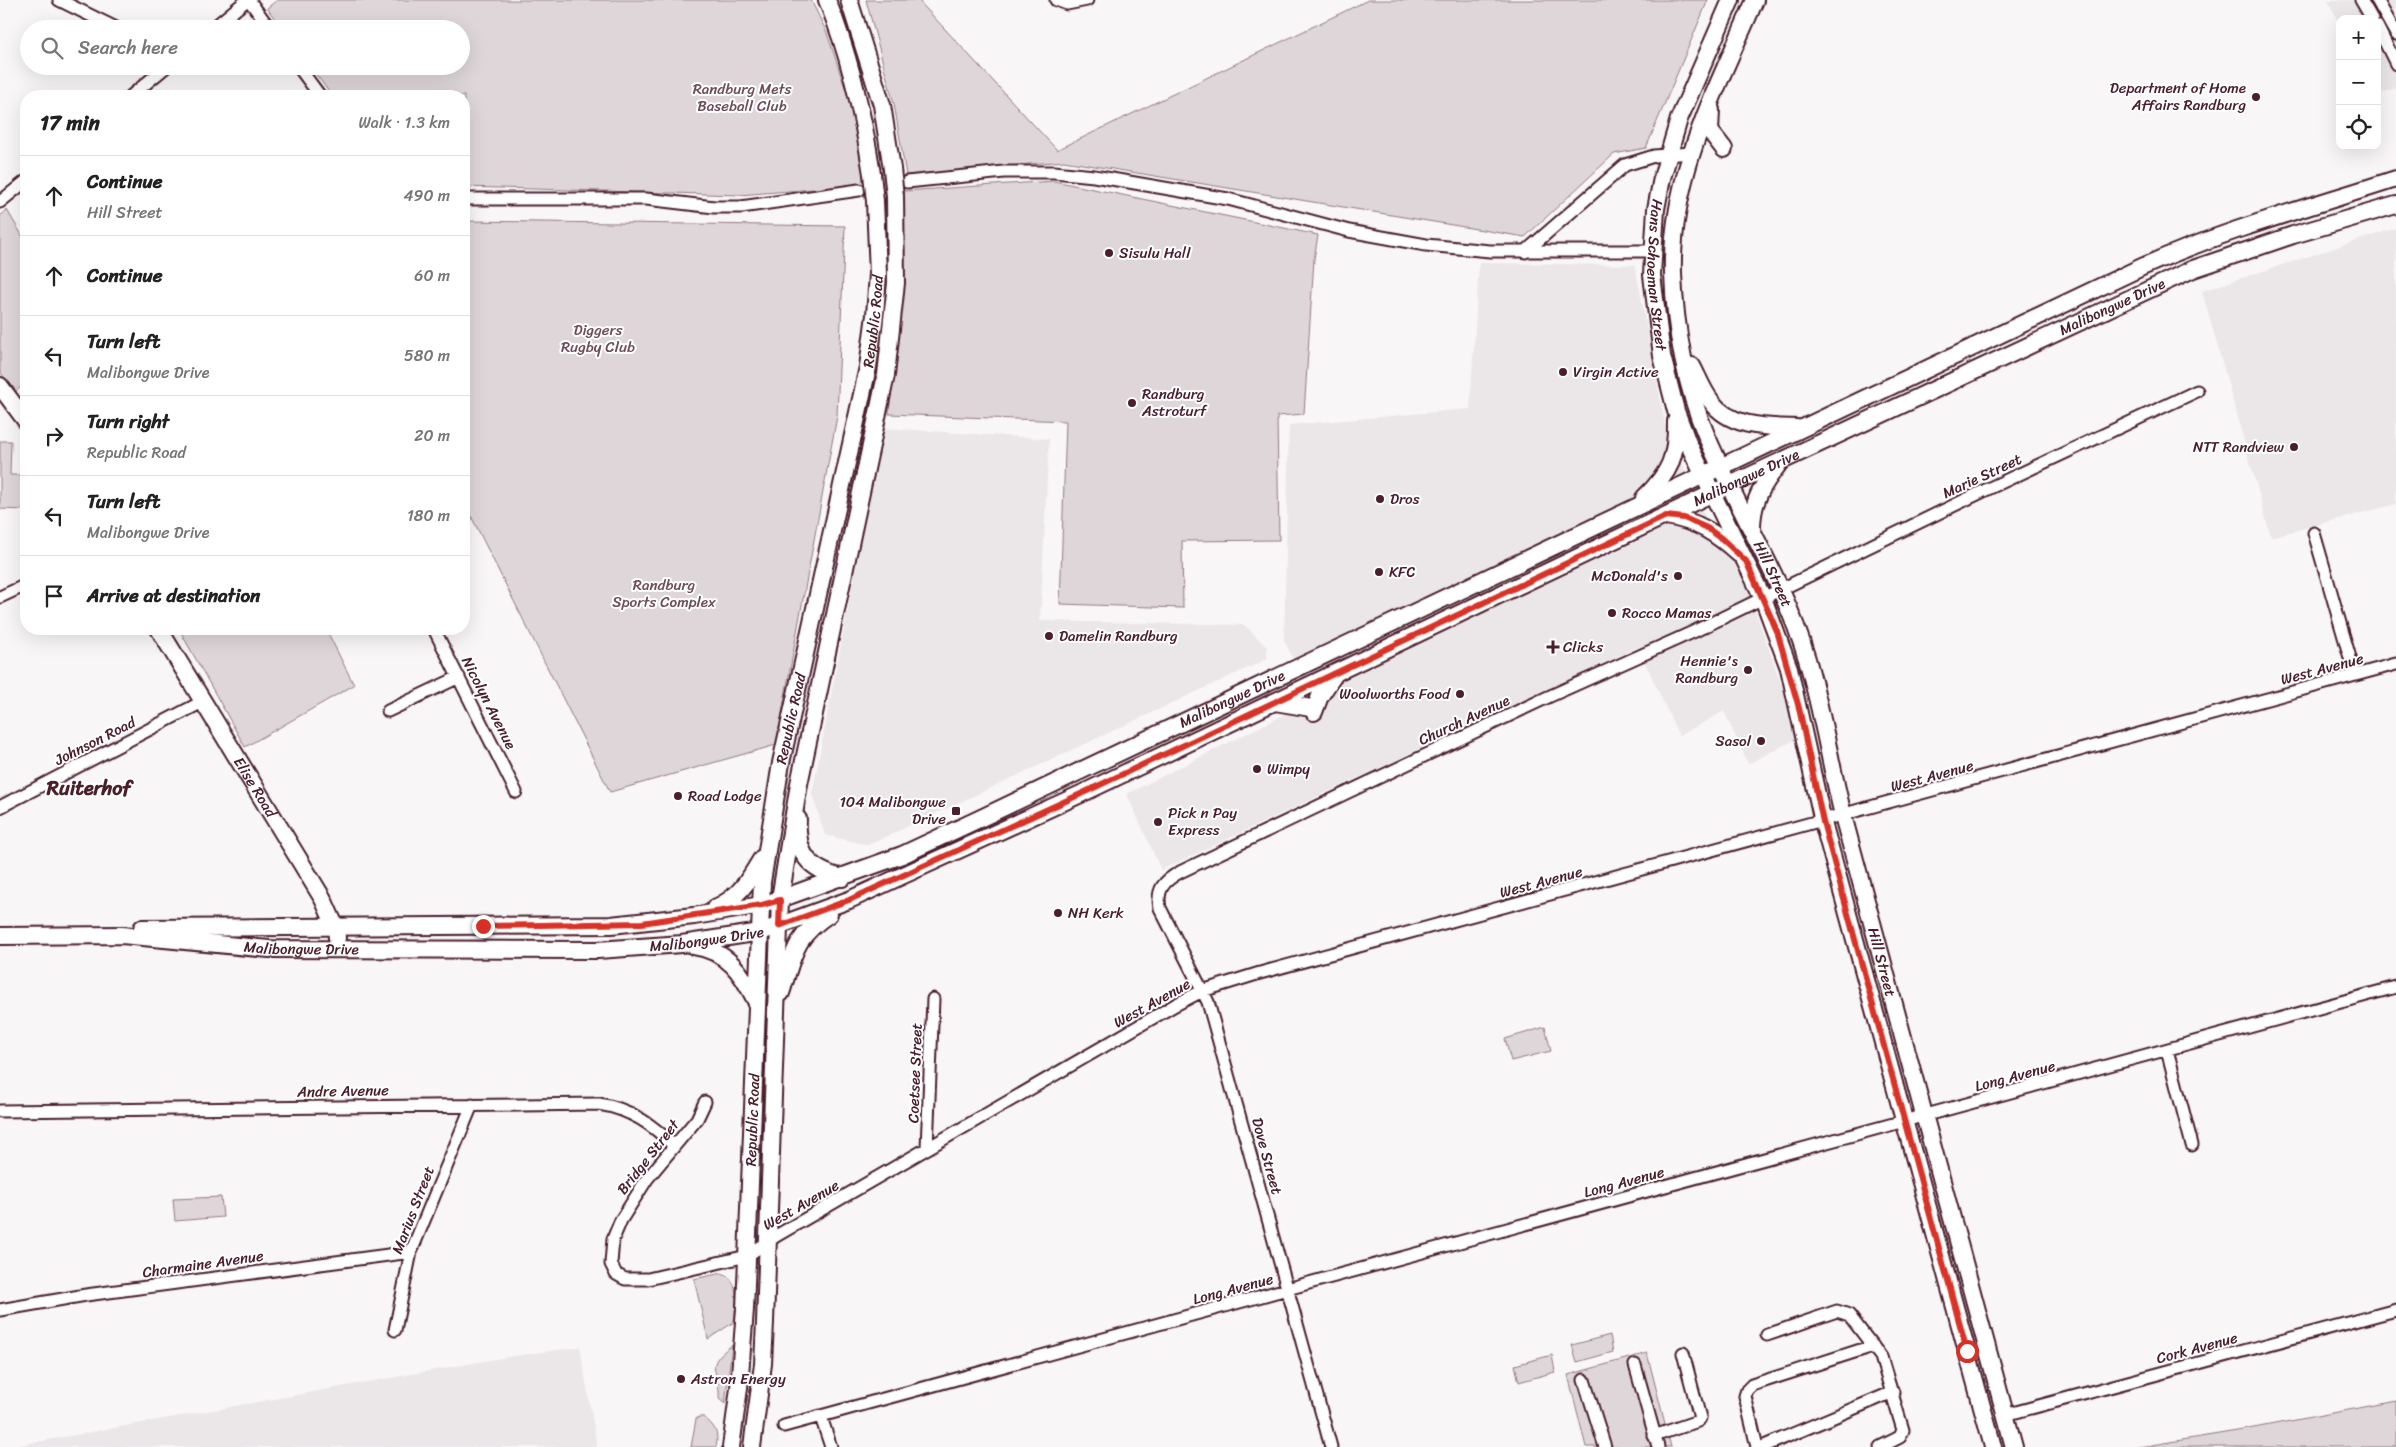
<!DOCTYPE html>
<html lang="en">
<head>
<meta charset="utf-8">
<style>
	body { margin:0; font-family:Sriracha,sans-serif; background:#f6f6f6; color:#222 }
	.controls { position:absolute; right:15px; top:15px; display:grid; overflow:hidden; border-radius:10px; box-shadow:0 5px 20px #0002 }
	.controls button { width:45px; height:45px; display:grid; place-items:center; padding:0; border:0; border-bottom:1px solid #e0e0e0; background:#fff; color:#222; font:25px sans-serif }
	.stop { position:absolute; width:15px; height:15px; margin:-11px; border:4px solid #d93025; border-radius:50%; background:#fff }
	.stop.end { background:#d93025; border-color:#fff; box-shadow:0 1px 5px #0008 }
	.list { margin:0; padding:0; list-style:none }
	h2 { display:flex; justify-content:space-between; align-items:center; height:65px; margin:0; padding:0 20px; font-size:21px }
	h2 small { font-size:16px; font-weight:400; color:#767676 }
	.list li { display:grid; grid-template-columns:32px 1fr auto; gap:15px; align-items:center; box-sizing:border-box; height:80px; padding:0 20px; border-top:1px solid #e0e0e0 }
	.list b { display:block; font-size:19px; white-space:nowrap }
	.list p { margin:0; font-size:16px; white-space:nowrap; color:#767676 }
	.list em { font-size:16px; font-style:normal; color:#767676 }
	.icon { flex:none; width:28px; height:28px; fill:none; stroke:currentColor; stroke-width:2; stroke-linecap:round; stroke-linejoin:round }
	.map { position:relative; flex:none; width:2396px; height:1447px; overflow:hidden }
	.search { position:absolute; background:#fff; box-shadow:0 5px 20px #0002; left:20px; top:20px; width:450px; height:55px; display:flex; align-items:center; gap:12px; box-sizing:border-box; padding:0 18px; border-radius:28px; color:#767676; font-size:19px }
	.panel { position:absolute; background:#fff; box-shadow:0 5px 20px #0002; left:20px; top:90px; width:450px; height:545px; border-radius:20px }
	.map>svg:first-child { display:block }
</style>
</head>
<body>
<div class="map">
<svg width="2396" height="1447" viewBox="0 0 2396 1447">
	<rect width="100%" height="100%" fill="#f8f6f7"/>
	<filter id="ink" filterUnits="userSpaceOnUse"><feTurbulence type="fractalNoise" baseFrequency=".02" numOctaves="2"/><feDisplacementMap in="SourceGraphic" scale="10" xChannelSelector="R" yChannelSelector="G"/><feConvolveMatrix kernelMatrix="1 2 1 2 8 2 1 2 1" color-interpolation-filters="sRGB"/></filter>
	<g filter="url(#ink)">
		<path fill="#ebe6e8" d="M 2328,0 L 2396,0 L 2396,88 L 2377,94 L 2377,19 L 2340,19 L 2340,25 Z
			M 2396,228 L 2396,504 L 2271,537 L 2202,291 Z
			M 1479,263 L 1635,265 L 1665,425 L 1718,546 L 1740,568 L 1800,737 L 1748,764 L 1724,711 L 1679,736 L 1638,647 L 1161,870 L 1127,794 L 1313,700 L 1284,640 L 1289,425 L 1470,409 Z
			M 883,428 L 1049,439 L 1040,621 L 1244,625 L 1267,647 L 1267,659 L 868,845 L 825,835 L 812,794 Z
			M 580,1347 L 597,1447 L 9,1447 L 507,1357 Z"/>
		<path fill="#ded6d9" stroke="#947a82" d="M 277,0 L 811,0 L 827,33 L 851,106 L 865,185 L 739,195 L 464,187 L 464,96 L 332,96 L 310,66 L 461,66 L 461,29 L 282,29 L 267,8 Z
			M 866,0 L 918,0 L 1057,150 L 1368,0 L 1708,0 L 1646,148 L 1614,154 L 1525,237 L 1064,161 L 906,175 L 894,104 Z
			M 1054,181 L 1318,235 L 1314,259 L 1304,414 L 1277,416 L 1279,540 L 1182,541 L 1183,608 L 1060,604 L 1066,421 L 889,414 L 903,239 L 904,191 Z
			M 7,210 L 26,242 L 26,382 L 14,393 L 0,371 L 0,216 Z
			M 464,221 L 845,226 L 837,416 L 776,745 L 610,792 L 464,502 Z
			M 0,441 L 11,441 L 10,475 L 26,475 L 26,510 L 0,509 Z
			M 179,629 L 326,629 L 354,685 L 245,747 Z
			M 1545,1027 L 1551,1051 L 1511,1061 L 1505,1039 Z
			M 221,1197 L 223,1217 L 175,1221 L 173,1199 Z
			M 722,1273 C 742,1281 735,1305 734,1322 L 708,1339 L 694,1279 Z
			M 1610,1335 L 1613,1352 L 1577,1362 L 1572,1345 Z
			M 732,1345 L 725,1404 L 719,1399 C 721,1368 701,1368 732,1345 Z
			M 1647,1353 L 1671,1447 L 1586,1447 L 1568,1375 Z
			M 1552,1355 L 1555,1372 L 1519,1382 L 1515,1365 Z
			M 2396,1401 L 2396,1447 L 2139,1447 L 2243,1430 Z
			M 699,1417 L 704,1417 C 715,1427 719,1432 716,1447 L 691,1447 L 696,1419 Z"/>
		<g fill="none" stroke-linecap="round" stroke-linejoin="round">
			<path stroke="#d5cbce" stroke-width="11" stroke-dasharray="11 5.5" stroke-linecap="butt" d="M 859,190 L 900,183"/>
			<g stroke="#4a1f2b" stroke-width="15">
				<path id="street" d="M 59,0 L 118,29
					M 249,0 L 270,29
					M 1056,0 L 1067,4 L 1087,0
					M 2361,0 L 2372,19
					M 2377,0 L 2396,34
					M 2377,26 L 2396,64
					M 212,29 L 247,0
					M 298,66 L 320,96
					M 131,96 L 167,66
					M 907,182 L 1004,172 L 1054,172 L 1094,176 L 1228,199 L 1349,231 L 1426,245 L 1490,251 L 1653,251
					M 464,199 L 646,199 L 714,207 L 741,207 L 859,190
					M 0,202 L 26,181
					M 1525,252 L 1625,165 L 1654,156 L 1690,153
					M 2314,533 L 2355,675
					M 0,597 L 26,585
					M 434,629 L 516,792
					M 388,711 L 459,677
					M 0,807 L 204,701
					M 2167,1050 L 2192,1145
					M 705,1102 L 697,1119 L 647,1179 L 621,1220 L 613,1239 L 611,1264 L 616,1274 L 625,1279 L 648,1279 L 747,1256 L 776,1236 L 1175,1005 L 1202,991 L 1260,973 L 2396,664
					M 0,1111 L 599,1104 C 630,1109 652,1124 674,1146
					M 927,1148 L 933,999
					M 0,1310 L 86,1295 L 411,1252
					M 395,1330 L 411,1252 L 472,1105
					M 1767,1335 L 1837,1311 L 1849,1315 L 1881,1357 L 1903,1430 L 1900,1437 L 1880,1447
					M 1635,1365 L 1658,1447
					M 1584,1380 L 1605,1447
					M 2005,1415 L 2396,1310
					M 821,1417 L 831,1447
					M 784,1426 L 2396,987
					M 1654,1436 L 1698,1421 L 1700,1418 L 1683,1353
					M 1331,1447 L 1208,1002 L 1160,908 C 1156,889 1164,881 1180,872 L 1548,697 L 1693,632 L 1994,486 L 2197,391
					M 1757,1447 L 1745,1396 L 1747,1390 L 1752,1385 L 1873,1346
					M 1762,1447 L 1893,1392"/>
			</g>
			<g stroke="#4a1f2b" stroke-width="20">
				<g id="secondary">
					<path d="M 827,0 C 850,56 863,114 872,174"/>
					<path d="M 849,0 L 882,105 L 892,169"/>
					<path id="s1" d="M 1731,0 L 1679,119 L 1662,178 L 1656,209 L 1652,275 L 1662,356 L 1676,411 L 1688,443 L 1763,598 L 1789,668 L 1823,822 L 1993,1447"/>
					<path id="s2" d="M 1755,0 C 1717,89 1670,174 1673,274 C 1675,328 1686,388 1707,437 C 1739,512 1784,582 1807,659 C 1823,713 1831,769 1845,823 C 1900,1031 1956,1239 2014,1447"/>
					<path d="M 1711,110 L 1710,131 L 1724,149"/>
					<path d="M 1692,366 C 1698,377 1703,391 1711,401 C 1730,428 1767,427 1797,428"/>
					<path d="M 0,386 L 26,421"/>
					<path d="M 1644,498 C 1670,473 1677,457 1676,421"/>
					<path d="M 1666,516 C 1697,521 1716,533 1739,554"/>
					<path d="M 1752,528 C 1752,501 1762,486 1778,465"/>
					<path id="s3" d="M 159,629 L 323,899 L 336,928 L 337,938"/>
					<path d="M 1275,702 L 1311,708"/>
					<path d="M 1314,712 L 1320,696 L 1334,675"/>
					<path d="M 798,819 C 796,854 808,869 842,878"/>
					<path d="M 715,908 C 739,898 749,880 762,858"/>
					<path id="s4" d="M 142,928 L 611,925 L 694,916 L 762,905 L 780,899 L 902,855 L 979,819 L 2142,267 C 2224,230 2310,207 2396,179"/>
					<path id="s5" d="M 0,936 L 122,935 L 269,949 L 598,950 L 682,944 L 761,932 L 849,900 L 1083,793 L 1713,493 L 2193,269 L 2293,235 L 2396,205"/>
					<path d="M 694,946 C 728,951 742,973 756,1001"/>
					<path d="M 781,993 C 794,954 793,938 829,914"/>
					<path id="s6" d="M 731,1447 L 739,1388 L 745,1309 L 762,882 L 781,763 L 868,367 L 875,315 L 878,274 L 875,201"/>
					<path d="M 752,1447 L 763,1364 L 765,1322 L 780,899 L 799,784 L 886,375 L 896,283 L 895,196"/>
				</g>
			</g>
			<use href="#street" stroke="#fff" stroke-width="11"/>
			<use href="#secondary" stroke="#fff" stroke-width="16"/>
			<g stroke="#4a1f2b" stroke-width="20" stroke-linecap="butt">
				<path id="secondary-bridge" d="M 892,169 L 895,196
					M 872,174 L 875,201"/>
			</g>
			<use href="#secondary-bridge" stroke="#fff" stroke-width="16"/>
		</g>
	</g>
	<g fill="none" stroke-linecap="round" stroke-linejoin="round" filter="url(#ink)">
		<path stroke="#d93025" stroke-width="6" d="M 483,926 L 642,923 L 762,905 L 780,900 L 779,926 L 849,900 L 1083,793 L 1666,516 L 1684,518 L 1707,528 L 1721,538 L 1746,561 L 1777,631 L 1799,708 L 1823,822 L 1967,1351"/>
	</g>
	<g fill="#4a1f2b" stroke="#fff" stroke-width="2">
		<circle cx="2256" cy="97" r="5"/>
		<circle cx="1109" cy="253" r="5"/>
		<circle cx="1563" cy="372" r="5"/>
		<circle cx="1132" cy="403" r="5"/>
		<circle cx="2294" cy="447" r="5"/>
		<circle cx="1380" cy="499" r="5"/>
		<circle cx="1379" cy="572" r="5"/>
		<circle cx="1678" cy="576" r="5"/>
		<circle cx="1612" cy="613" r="5"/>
		<circle cx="1049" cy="636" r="5"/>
		<path d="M1550.5 639.5h5v5h5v5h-5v5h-5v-5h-5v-5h5z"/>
		<circle cx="1748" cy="670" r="5"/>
		<circle cx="1460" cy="694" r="5"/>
		<circle cx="1761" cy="741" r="5"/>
		<circle cx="1257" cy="769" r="5"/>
		<circle cx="678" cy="796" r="5"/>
		<rect x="951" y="806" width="10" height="10" rx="2.5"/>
		<circle cx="1158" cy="822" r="5"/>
		<circle cx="1058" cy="913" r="5"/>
		<circle cx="681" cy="1379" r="5"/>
	</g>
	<g text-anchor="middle" stroke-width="4" stroke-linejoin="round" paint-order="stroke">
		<g font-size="15" fill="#4a1f2b" stroke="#fff" text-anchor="start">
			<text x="2246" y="93" text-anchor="end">Department of Home<tspan x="2246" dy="17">Affairs Randburg</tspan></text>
			<text x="1119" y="258">Sisulu Hall</text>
			<text x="1573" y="377">Virgin Active</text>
			<text x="1142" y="399">Randburg<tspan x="1142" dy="17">Astroturf</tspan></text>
			<text x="2284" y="452" text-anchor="end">NTT Randview</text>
			<text x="1390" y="504">Dros</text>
			<text x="1389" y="577">KFC</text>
			<text x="1668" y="581" text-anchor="end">McDonald's</text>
			<text x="1622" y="618">Rocco Mamas</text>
			<text x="1059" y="641">Damelin Randburg</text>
			<text x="1563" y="652">Clicks</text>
			<text x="1738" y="666" text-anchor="end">Hennie's<tspan x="1738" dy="17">Randburg</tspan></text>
			<text x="1450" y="699" text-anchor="end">Woolworths Food</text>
			<text x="1751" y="746" text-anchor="end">Sasol</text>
			<text x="1267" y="774">Wimpy</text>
			<text x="688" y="801">Road Lodge</text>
			<text x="946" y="807" text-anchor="end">104 Malibongwe<tspan x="946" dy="17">Drive</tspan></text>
			<text x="1168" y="818">Pick n Pay<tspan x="1168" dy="17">Express</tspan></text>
			<text x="1068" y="918">NH Kerk</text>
			<text x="691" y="1384">Astron Energy</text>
		</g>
		<g font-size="15" fill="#6f4d56" stroke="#fff">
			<text x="742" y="94">Randburg Mets<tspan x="742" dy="17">Baseball Club</tspan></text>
			<text x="598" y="335">Diggers<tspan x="598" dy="17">Rugby Club</tspan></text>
			<text x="664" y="590">Randburg<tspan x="664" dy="17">Sports Complex</tspan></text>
		</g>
		<g font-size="15" fill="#4a1f2b" stroke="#fff">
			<text dy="5" stroke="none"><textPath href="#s1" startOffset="289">Hans Schoeman Street</textPath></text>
			<text dy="5" stroke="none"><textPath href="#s5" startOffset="2252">Malibongwe Drive</textPath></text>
			<text dy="5" stroke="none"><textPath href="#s6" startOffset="1138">Republic Road</textPath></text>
			<text transform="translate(1982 476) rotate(-25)" y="5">Marie Street</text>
			<text dy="5" stroke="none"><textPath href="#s5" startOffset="1848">Malibongwe Drive</textPath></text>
			<text dy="5" stroke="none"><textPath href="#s2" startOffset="608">Hill Street</textPath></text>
			<text transform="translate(2322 669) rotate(-15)" y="5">West Avenue</text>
			<text dy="5" stroke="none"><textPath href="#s4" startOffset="1135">Malibongwe Drive</textPath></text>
			<text transform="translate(489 703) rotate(63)" y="5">Nicolyn Avenue</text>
			<text dy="5" stroke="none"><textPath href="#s6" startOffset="732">Republic Road</textPath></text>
			<text transform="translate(1464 720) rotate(-25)" y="5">Church Avenue</text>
			<text transform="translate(95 741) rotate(-27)" y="5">Johnson Road</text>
			<text transform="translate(1932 776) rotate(-15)" y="5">West Avenue</text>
			<text dy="5" stroke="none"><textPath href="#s3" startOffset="185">Elise Road</textPath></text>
			<text transform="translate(1541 882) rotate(-15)" y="5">West Avenue</text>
			<text dy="5" stroke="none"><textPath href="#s5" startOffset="708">Malibongwe Drive</textPath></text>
			<text dy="5" stroke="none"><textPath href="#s5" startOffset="302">Malibongwe Drive</textPath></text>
			<text dy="5" stroke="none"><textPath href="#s2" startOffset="1012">Hill Street</textPath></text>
			<text transform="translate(1152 1003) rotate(-29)" y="5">West Avenue</text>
			<text transform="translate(915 1073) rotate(-88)" y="5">Coetsee Street</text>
			<text transform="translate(2015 1076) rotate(-15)" y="5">Long Avenue</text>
			<text transform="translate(343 1091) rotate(-1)" y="5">Andre Avenue</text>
			<text dy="5" stroke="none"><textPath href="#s6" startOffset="328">Republic Road</textPath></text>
			<text transform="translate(1267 1156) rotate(75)" y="5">Dove Street</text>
			<text transform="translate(648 1157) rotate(-52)" y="5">Bridge Street</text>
			<text transform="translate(1624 1182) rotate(-15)" y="5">Long Avenue</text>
			<text transform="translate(801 1205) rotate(-30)" y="5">West Avenue</text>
			<text transform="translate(413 1210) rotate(-69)" y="5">Marius Street</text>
			<text transform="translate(203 1264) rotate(-8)" y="5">Charmaine Avenue</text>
			<text transform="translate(1233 1289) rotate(-15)" y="5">Long Avenue</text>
			<text transform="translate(2197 1348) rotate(-15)" y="5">Cork Avenue</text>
		</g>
		<g font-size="20" font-weight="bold" fill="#4a1f2b" stroke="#fff">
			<text x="89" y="795">Ruiterhof</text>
		</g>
	</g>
</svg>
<div class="controls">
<button>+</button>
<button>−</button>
<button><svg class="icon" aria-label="locate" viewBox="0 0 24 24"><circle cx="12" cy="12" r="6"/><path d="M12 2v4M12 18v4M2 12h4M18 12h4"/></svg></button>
</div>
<div class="stop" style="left:1967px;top:1351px"></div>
<div class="stop end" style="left:483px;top:926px"></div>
<div class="search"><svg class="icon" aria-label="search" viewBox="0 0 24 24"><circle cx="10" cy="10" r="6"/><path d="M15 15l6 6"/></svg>Search here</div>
<section class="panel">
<h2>17 min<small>Walk · 1.3 km</small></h2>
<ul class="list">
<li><svg class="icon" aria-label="ahead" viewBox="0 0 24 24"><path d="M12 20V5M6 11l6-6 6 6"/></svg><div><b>Continue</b><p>Hill Street</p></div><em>490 m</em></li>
<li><svg class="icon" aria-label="ahead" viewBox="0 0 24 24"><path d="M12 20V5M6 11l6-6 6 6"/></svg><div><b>Continue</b></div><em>60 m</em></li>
<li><svg class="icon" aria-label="left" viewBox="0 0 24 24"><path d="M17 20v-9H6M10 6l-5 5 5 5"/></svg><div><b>Turn left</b><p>Malibongwe Drive</p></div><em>580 m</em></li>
<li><svg class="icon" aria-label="right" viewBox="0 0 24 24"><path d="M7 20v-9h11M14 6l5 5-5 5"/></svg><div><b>Turn right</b><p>Republic Road</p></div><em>20 m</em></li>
<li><svg class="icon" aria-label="left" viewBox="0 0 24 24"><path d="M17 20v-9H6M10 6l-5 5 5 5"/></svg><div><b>Turn left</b><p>Malibongwe Drive</p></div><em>180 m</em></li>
<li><svg class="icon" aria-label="arrive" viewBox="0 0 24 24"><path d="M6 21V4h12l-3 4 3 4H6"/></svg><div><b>Arrive at destination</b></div></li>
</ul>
</section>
</div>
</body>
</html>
